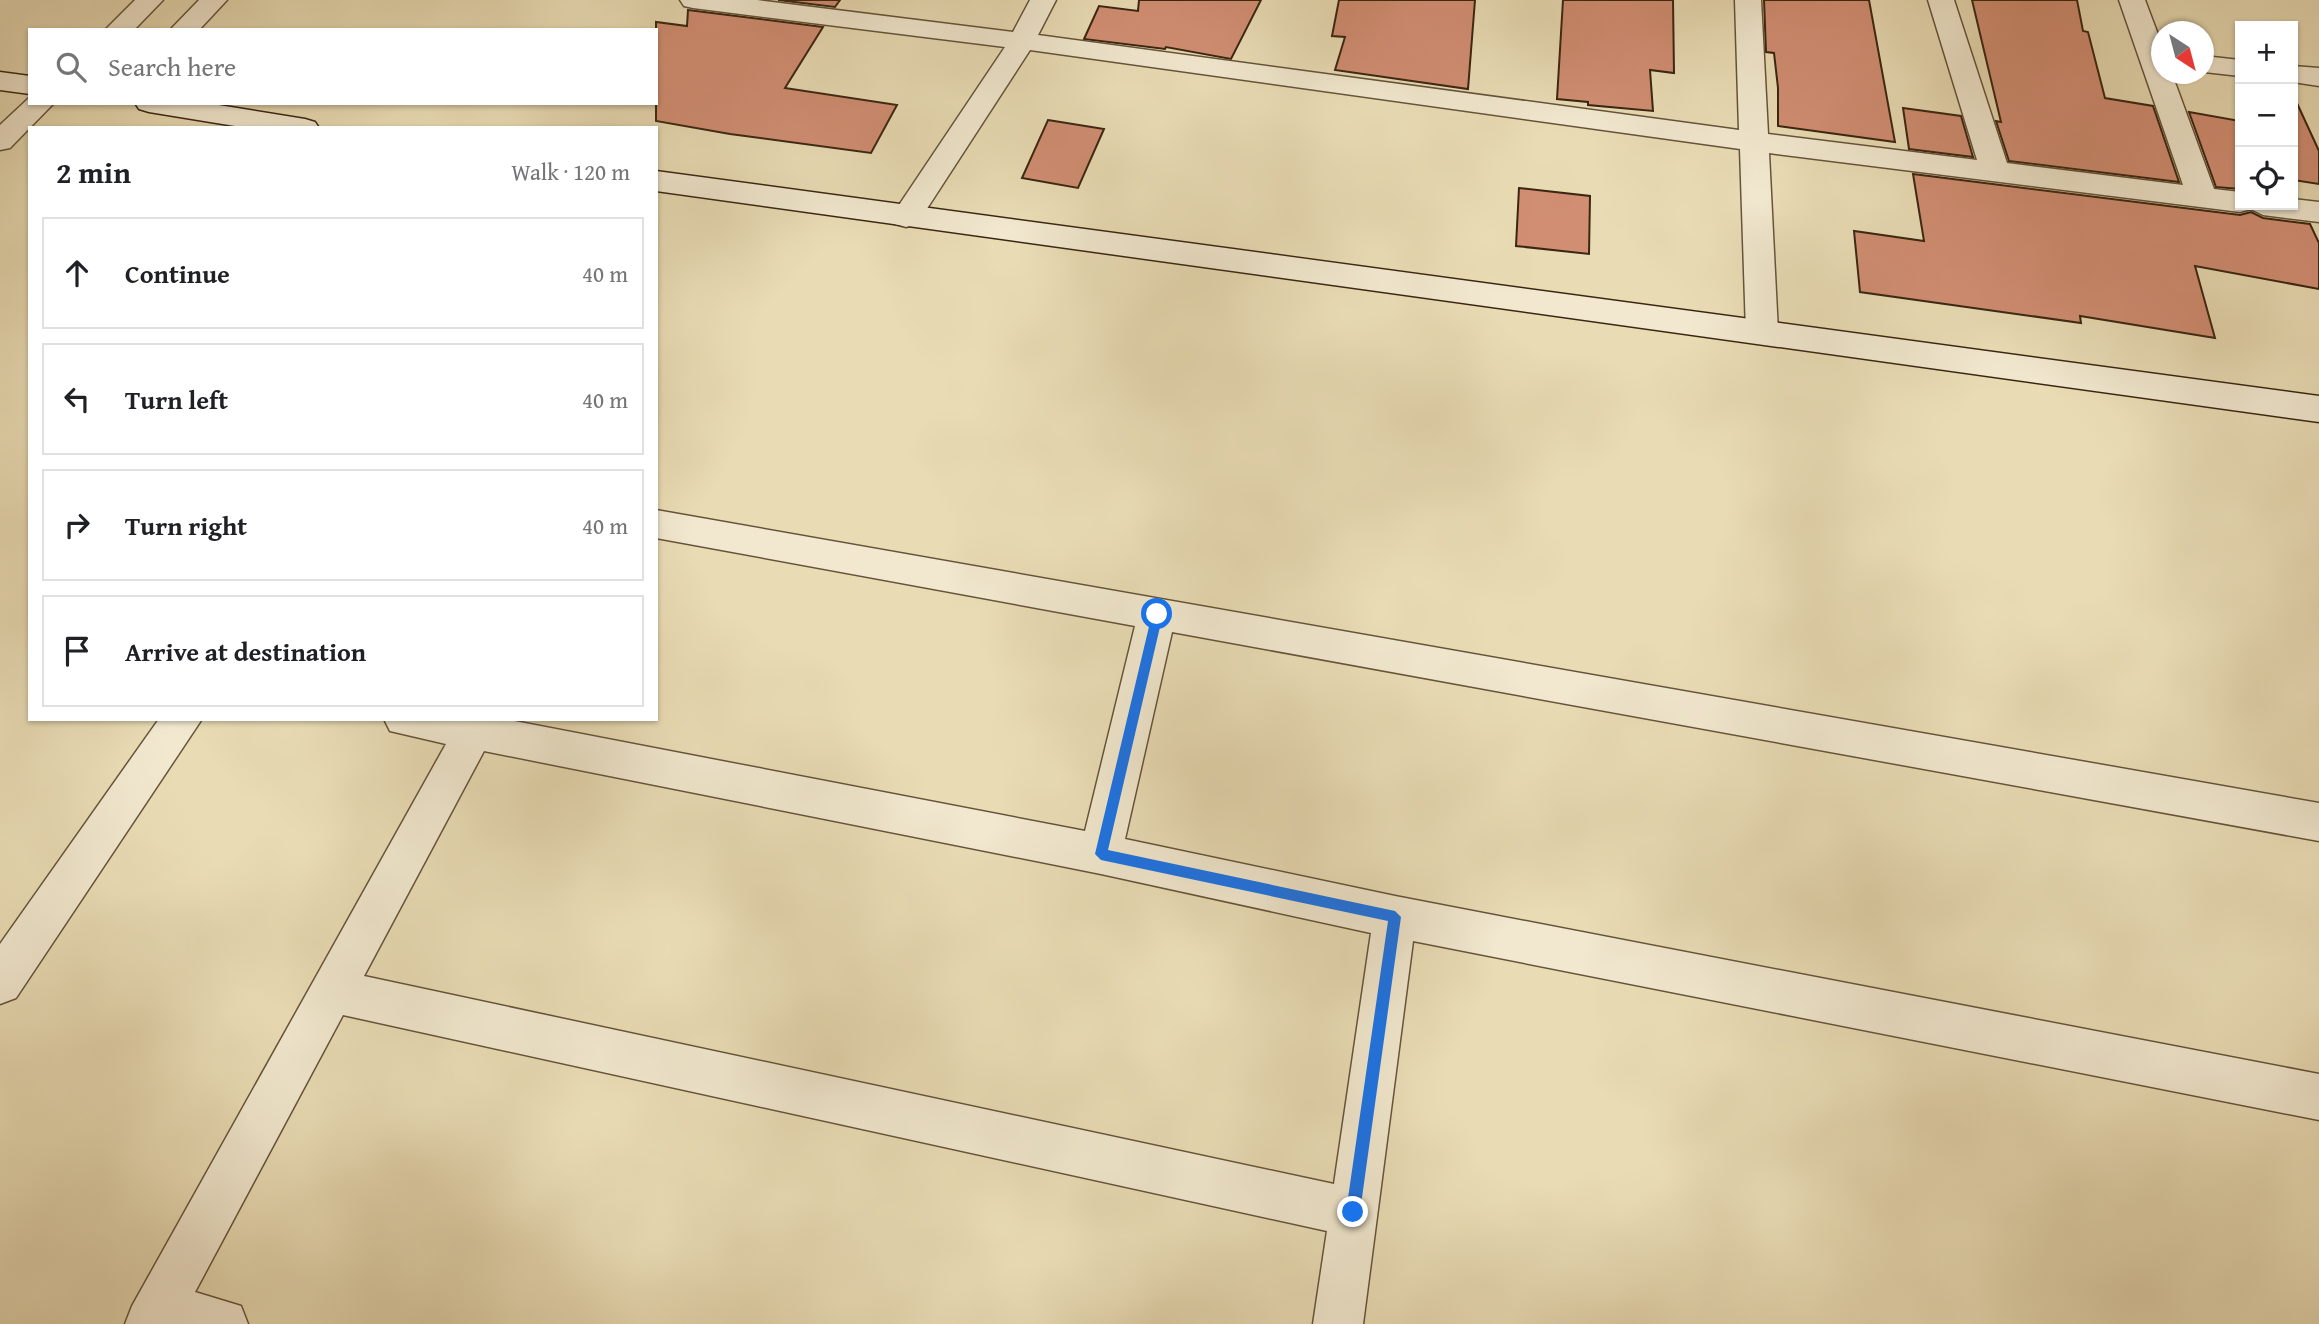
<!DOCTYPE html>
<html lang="en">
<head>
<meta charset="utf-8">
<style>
	body { margin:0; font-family:"Gentium Book Plus",serif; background:#f2f2f2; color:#202124 }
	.controls { position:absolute; right:21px; top:21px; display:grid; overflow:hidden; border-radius:0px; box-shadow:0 2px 5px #0004 }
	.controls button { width:63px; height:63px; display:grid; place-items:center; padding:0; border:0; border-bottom:2px solid #e0e0e0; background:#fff; color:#202124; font:35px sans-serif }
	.compass { position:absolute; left:2151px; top:21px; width:63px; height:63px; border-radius:50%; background:#fff; box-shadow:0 2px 5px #0004; rotate:144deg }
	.stop { position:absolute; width:21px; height:21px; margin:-16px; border:5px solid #1a73e8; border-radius:50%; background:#fff }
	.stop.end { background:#1a73e8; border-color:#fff; box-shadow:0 2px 7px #0008 }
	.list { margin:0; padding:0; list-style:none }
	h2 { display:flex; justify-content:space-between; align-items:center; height:91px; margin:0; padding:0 28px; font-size:30px }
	h2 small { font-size:23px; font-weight:400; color:#757577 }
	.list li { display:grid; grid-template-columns:46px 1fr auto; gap:21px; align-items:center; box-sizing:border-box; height:112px; margin:0 14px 14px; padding:0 14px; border:2px solid #e0e0e0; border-radius:0px }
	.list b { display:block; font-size:26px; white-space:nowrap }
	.list em { font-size:23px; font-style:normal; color:#757577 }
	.icon { flex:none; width:38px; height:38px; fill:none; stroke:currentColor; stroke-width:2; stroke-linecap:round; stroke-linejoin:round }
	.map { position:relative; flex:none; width:2319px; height:1324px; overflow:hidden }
	.search { position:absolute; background:#fff; box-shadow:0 2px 5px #0004; left:28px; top:28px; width:630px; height:77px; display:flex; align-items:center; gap:18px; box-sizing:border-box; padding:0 24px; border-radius:0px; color:#757577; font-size:26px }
	.panel { position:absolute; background:#fff; box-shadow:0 2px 5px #0004; left:28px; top:126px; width:630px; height:595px; border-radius:0px }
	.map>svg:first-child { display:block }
</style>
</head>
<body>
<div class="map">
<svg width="2319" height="1324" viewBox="0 0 2319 1324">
	<rect width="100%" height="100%" fill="#e9dcb5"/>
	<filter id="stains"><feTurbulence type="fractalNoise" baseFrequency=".00286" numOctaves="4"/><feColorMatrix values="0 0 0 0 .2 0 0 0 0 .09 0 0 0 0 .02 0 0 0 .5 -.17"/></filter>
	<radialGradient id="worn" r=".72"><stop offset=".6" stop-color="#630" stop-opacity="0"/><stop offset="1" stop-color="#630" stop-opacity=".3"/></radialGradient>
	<path fill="#d18e73" stroke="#3a2611" stroke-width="2" d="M 778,0 L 840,0 L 835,7 Z
		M 1139,0 L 1261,0 L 1231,59 L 1166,47 L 1165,49 L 1084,39 L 1099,6 L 1138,11 Z
		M 1339,0 L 1475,0 L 1468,89 L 1335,70 L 1345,37 L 1332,36 Z
		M 1563,0 L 1673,0 L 1674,73 L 1650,70 L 1653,111 L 1588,105 L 1588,102 L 1557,99 Z
		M 1764,0 L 1869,0 L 1895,142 L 1778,126 L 1778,88 L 1774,53 L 1766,52 Z
		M 1972,0 L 2077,0 L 2083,31 L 2088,32 L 2105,98 L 2153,106 L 2179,182 L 2009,161 L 1996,121 L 2001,122 Z
		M 688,10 L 823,27 L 785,88 L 897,105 L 871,153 L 730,134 L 656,121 L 656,22 L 687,26 Z
		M 2293,101 L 2296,101 L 2319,151 L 2319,184 L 2293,180 Z
		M 1903,108 L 1961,116 L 1973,157 L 1909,149 Z
		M 2189,112 L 2240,121 L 2240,189 L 2216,187 Z
		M 1048,120 L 1104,129 L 1078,188 L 1022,178 Z
		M 1913,174 L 2240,215 L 2251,212 L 2263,218 L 2310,224 L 2319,243 L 2319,289 L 2195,266 L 2215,338 L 2080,316 L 2081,323 L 1860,292 L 1854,231 L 1924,241 Z
		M 1519,188 L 1590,196 L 1589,254 L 1516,246 Z"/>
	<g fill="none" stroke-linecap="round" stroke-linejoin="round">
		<g stroke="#66543a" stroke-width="3">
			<path id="street" d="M 135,0 L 163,0 L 134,30 L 105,30 Z
				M 199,0 L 227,0 L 199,30 L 170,30 Z
				M 680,0 L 757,0 L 1013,32 L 1030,0 L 1056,0 L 1038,35 L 1739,130 L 1735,0 L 1761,0 L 1768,134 L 1977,160 L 1928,0 L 1954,0 L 2007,163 L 2183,185 L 2119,0 L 2145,0 L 2162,45 L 2162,74 L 2172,74 L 2214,189 L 2240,192 L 2240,205 L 2293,205 L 2293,199 L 2319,202 L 2319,222 L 2263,215 L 2251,209 L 2240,212 L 1769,153 L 1778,332 L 1773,340 L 1762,344 L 1751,340 L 1746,332 L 1740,149 L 1030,50 L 917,224 L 906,227 L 895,224 L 891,217 L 1005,47 L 693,8 L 684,6 Z
				M 2204,56 L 2240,60 L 2240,76 L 2204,72 Z
				M 2293,66 L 2319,68 L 2319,86 L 2293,82 Z
				M 30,97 L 30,103 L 54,103 L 10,148 L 0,150 L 0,125 Z
				M 656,510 L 2319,803 L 2319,841 L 1172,632 L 1125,839 L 1395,896 L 2319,1074 L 2319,1120 L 1413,941 L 1363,1324 L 1313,1324 L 1327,1231 L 343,1015 L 195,1292 L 241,1306 L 248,1324 L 125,1324 L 132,1306 L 446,744 L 390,731 L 384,719 L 504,719 L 1085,831 L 1135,626 L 656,538 ZM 484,751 L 1101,874 L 1371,933 L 1334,1184 L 364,976 Z
				M 159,719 L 202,719 L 16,998 L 0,1004 L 0,944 Z"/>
		</g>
		<g stroke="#3a2611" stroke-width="3">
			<path id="secondary" d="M 0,72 L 30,76 L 30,94 L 0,90 Z
				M 135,103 L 206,103 L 305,119 L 315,122 L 319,128 L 247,128 L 149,112 L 139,109 Z
				M 656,171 L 2319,396 L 2319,422 L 656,191 Z"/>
		</g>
		<use href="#street" fill="#f1e8cf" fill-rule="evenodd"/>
		<use href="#secondary" fill="#f1e8cf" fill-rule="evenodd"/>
	</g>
	<path fill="#1a73e8" d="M 1157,609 L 1163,614 L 1108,850 L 1395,911 L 1401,917 L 1360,1212 L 1358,1217 L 1353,1219 L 1348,1217 L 1346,1212 L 1388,921 L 1101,860 L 1095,854 L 1152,614 Z"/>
	<rect width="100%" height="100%" filter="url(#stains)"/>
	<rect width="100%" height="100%" fill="url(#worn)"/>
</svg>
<div class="controls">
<button>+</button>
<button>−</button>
<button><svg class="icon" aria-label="locate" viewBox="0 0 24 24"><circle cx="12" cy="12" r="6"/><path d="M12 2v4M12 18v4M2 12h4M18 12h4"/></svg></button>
</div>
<svg class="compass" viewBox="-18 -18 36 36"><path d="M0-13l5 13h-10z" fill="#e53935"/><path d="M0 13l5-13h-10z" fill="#757577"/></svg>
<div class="stop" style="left:1157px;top:614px"></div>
<div class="stop end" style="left:1353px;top:1212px"></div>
<div class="search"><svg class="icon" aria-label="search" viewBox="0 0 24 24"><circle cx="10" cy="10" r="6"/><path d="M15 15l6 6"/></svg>Search here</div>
<section class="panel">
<h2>2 min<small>Walk · 120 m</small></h2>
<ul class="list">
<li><svg class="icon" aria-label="ahead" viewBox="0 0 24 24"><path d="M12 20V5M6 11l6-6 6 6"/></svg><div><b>Continue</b></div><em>40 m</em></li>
<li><svg class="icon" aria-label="left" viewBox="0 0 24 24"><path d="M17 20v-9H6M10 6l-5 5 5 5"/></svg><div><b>Turn left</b></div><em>40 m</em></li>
<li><svg class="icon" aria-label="right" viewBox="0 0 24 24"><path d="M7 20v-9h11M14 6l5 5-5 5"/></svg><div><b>Turn right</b></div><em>40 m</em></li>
<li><svg class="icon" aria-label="arrive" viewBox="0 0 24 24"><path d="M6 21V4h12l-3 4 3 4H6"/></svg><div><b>Arrive at destination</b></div></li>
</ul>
</section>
</div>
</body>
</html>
